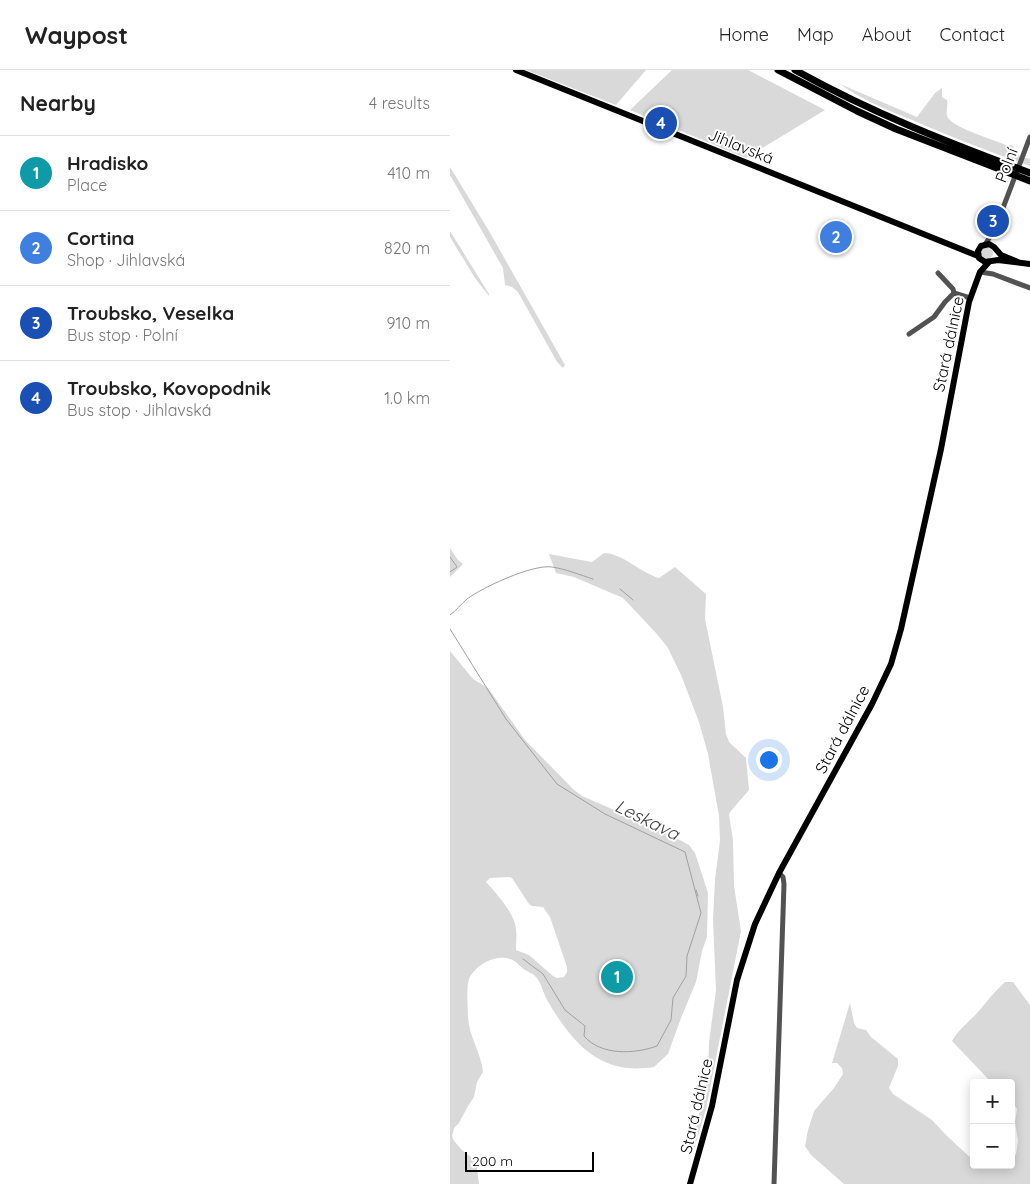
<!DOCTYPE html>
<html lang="en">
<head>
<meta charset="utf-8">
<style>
	body { margin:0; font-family:Quicksand,sans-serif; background:#f6f6f6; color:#222 }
	.controls { position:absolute; right:15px; bottom:15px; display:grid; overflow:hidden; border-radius:5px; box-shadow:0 2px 12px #0003 }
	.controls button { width:45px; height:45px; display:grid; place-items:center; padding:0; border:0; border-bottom:1px solid #e0e0e0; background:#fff; color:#222; font:25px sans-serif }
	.scale { position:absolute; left:15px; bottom:12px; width:129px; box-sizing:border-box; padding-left:5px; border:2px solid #000; border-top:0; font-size:14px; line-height:18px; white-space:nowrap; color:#000; -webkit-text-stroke:4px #fff; paint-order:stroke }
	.you { position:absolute; left:318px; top:689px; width:18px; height:18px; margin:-12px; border:4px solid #fff; border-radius:50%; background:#1a73e8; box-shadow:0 0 0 8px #1a73e833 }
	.badge { display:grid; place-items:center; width:32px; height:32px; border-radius:50%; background:#000; color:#fff; font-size:16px; font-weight:700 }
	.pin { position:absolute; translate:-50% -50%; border:2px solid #fff; box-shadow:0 1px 5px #0006 }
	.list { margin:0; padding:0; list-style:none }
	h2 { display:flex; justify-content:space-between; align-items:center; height:65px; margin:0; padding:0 20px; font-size:21px }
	h2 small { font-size:16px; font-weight:400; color:#767676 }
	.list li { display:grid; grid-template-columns:32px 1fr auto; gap:15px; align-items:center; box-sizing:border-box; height:75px; padding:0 20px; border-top:1px solid #e0e0e0 }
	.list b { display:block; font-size:19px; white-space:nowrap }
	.list p { margin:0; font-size:16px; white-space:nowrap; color:#767676 }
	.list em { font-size:16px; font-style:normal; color:#767676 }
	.map { position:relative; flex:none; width:580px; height:1114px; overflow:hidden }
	header { display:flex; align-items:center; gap:30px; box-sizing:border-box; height:70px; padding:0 25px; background:#fff; border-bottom:1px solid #e0e0e0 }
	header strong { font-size:24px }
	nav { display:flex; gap:28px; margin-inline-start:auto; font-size:18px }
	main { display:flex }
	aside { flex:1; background:#fff }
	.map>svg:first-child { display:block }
</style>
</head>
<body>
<header>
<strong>Waypost</strong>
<nav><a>Home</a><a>Map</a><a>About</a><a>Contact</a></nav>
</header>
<main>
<aside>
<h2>Nearby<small>4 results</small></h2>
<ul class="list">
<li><span class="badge" style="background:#0f9aa8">1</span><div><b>Hradisko</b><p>Place</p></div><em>410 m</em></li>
<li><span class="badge" style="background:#3f7fe0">2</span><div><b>Cortina</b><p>Shop · Jihlavská</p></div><em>820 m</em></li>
<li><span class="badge" style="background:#1a4fb4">3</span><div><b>Troubsko, Veselka</b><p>Bus stop · Polní</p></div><em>910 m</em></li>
<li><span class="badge" style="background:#1a4fb4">4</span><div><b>Troubsko, Kovopodnik</b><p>Bus stop · Jihlavská</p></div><em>1.0 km</em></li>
</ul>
</aside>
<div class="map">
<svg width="580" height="1114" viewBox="0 0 580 1114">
	<rect width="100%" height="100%" fill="#fff"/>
	<path fill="#d9d9d9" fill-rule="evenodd" d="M 76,0 L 196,0 L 166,35 Z
		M 222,0 L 298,0 L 375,40 L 296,88 L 180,40 Z
		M 390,14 L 467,47 L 485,23 L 492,18 L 492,27 L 497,30 C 498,36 496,41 497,46 C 500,57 545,70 556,75 L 562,75 L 569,86 L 580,89 L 580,96 C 540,82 501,67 462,50 C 437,40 412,30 390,14 Z
		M 0,97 L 39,161 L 115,295 L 113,298 L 107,292 L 68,222 L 62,217 L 55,215 L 53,198 L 0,105 Z
		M 0,161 L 39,224 L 39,226 L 25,208 L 0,167 Z
		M531 183a6 6 0 1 1 12 0a6 6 0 1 1-12 0Z
		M 0,478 L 8,490 L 13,494 L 0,507 Z
		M 154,483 C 172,483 191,503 209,508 L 225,497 L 256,524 L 255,549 L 273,637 L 276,664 L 279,672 L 296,688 L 299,720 L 280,742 L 279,745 L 283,770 L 284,816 L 291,861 L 256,1039 L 244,1079 L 240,1081 L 258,1008 L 259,972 L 266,920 L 263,850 L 265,809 L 270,771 L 269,746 L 258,684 L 249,652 L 231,605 L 218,578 L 206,563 L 173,528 L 124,507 L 106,503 L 99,484 L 142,492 Z
		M 0,581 L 23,609 L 38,618 L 75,670 L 123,719 L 132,726 L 215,762 L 239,775 L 245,783 L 258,823 L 257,867 L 252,881 L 246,912 L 231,948 L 218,984 L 204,997 C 149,1006 122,972 97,930 C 93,922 91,912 85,906 C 82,903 78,902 75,900 C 70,897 67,891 60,889 C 45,884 25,895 19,909 C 16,917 18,938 18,947 C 19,967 31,982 33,1002 L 27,1012 L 24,1027 L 18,1036 L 9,1053 L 4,1058 L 2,1066 L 4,1071 L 12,1080 L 26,1091 L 29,1114 L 0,1114 ZM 59,807 L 62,808 L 79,834 L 82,836 L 93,837 L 100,847 L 117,897 L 117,902 L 114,907 L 107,908 L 103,906 L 79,885 L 66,880 C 66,873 67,866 66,859 C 65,844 46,823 36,812 L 40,808 Z
		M 555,912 L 563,912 L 580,935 L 580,1114 L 394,1114 L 361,1085 L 355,1076 L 358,1060 L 364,1041 L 384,1018 L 393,1004 L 392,998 L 387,993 L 382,993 L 400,933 L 404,953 L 407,958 L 416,960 L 421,967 L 448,989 L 448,996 L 439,1018 L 443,1024 L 482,1050 L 497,1066 L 524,1091 L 524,1095 L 561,1095 L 561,1085 L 564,1086 L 566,1084 L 568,1071 L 565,1052 L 567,1039 L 561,1030 L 561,1013 L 542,1013 L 502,971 C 508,960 519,952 528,942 C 537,931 545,921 555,912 Z"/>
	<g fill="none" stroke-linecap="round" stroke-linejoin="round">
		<path stroke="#a0a0a0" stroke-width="1" d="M 0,487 L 7,497 L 0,502
			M 170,519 L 183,530
			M 0,545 C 7,540 11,534 17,529 C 33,517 83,494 102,497 C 116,499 130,505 143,509
			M 0,559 L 56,649 L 107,714 L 155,744 L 235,782 L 251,843 L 237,886 L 236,906 L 223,928 L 221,950 L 207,976 C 185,984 151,986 134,966 L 135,956 L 115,940 L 93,904 L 73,889
			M 246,820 L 248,826"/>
		<path stroke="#525252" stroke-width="5" d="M 536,173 L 545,159 L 580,67
			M 530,202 L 543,204 L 580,218
			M 488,203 L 503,219 L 504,223 L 520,228
			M 459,264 L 484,247 L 495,232 L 504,223
			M 324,1114 L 334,814 L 333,807 L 329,803"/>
		<path stroke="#000" stroke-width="6" d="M 66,0 L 528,186
			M 568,192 L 551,185 L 544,177 L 539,174 L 531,176 L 528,181 L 529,188 L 535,192 L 548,190 L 580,194
			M 240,1114 L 262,1036 L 287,910 L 305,854 L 329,803 L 422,634 L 441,594 L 451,559 L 491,379 L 519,232 L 530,202 L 539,192"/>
		<path stroke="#000" stroke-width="7" d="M 328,0 L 407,41 L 446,59 L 580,111
			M 345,0 C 420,42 499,73 580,103"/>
	</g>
	<g text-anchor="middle" stroke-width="4" stroke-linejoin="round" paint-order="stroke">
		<g font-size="16" fill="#000" stroke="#fff">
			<text transform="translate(291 76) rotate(22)" y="6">Jihlavská</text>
			<text transform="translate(556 95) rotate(-69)" y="6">Polní</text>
			<text transform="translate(498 274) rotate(-78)" y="6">Stará dálnice</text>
			<text transform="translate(392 659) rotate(-62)" y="6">Stará dálnice</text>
			<text transform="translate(246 1036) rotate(-77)" y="6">Stará dálnice</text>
		</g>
		<g font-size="18" font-style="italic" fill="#414141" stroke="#fff">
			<text transform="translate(197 750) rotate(26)" y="6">Leskava</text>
		</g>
	</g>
</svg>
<div class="controls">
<button>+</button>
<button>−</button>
</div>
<div class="scale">200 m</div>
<div class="you"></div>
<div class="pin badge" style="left:167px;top:907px;background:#0f9aa8">1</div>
<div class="pin badge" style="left:386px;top:167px;background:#3f7fe0">2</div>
<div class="pin badge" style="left:543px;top:151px;background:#1a4fb4">3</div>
<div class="pin badge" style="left:211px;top:53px;background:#1a4fb4">4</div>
</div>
</main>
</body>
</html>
